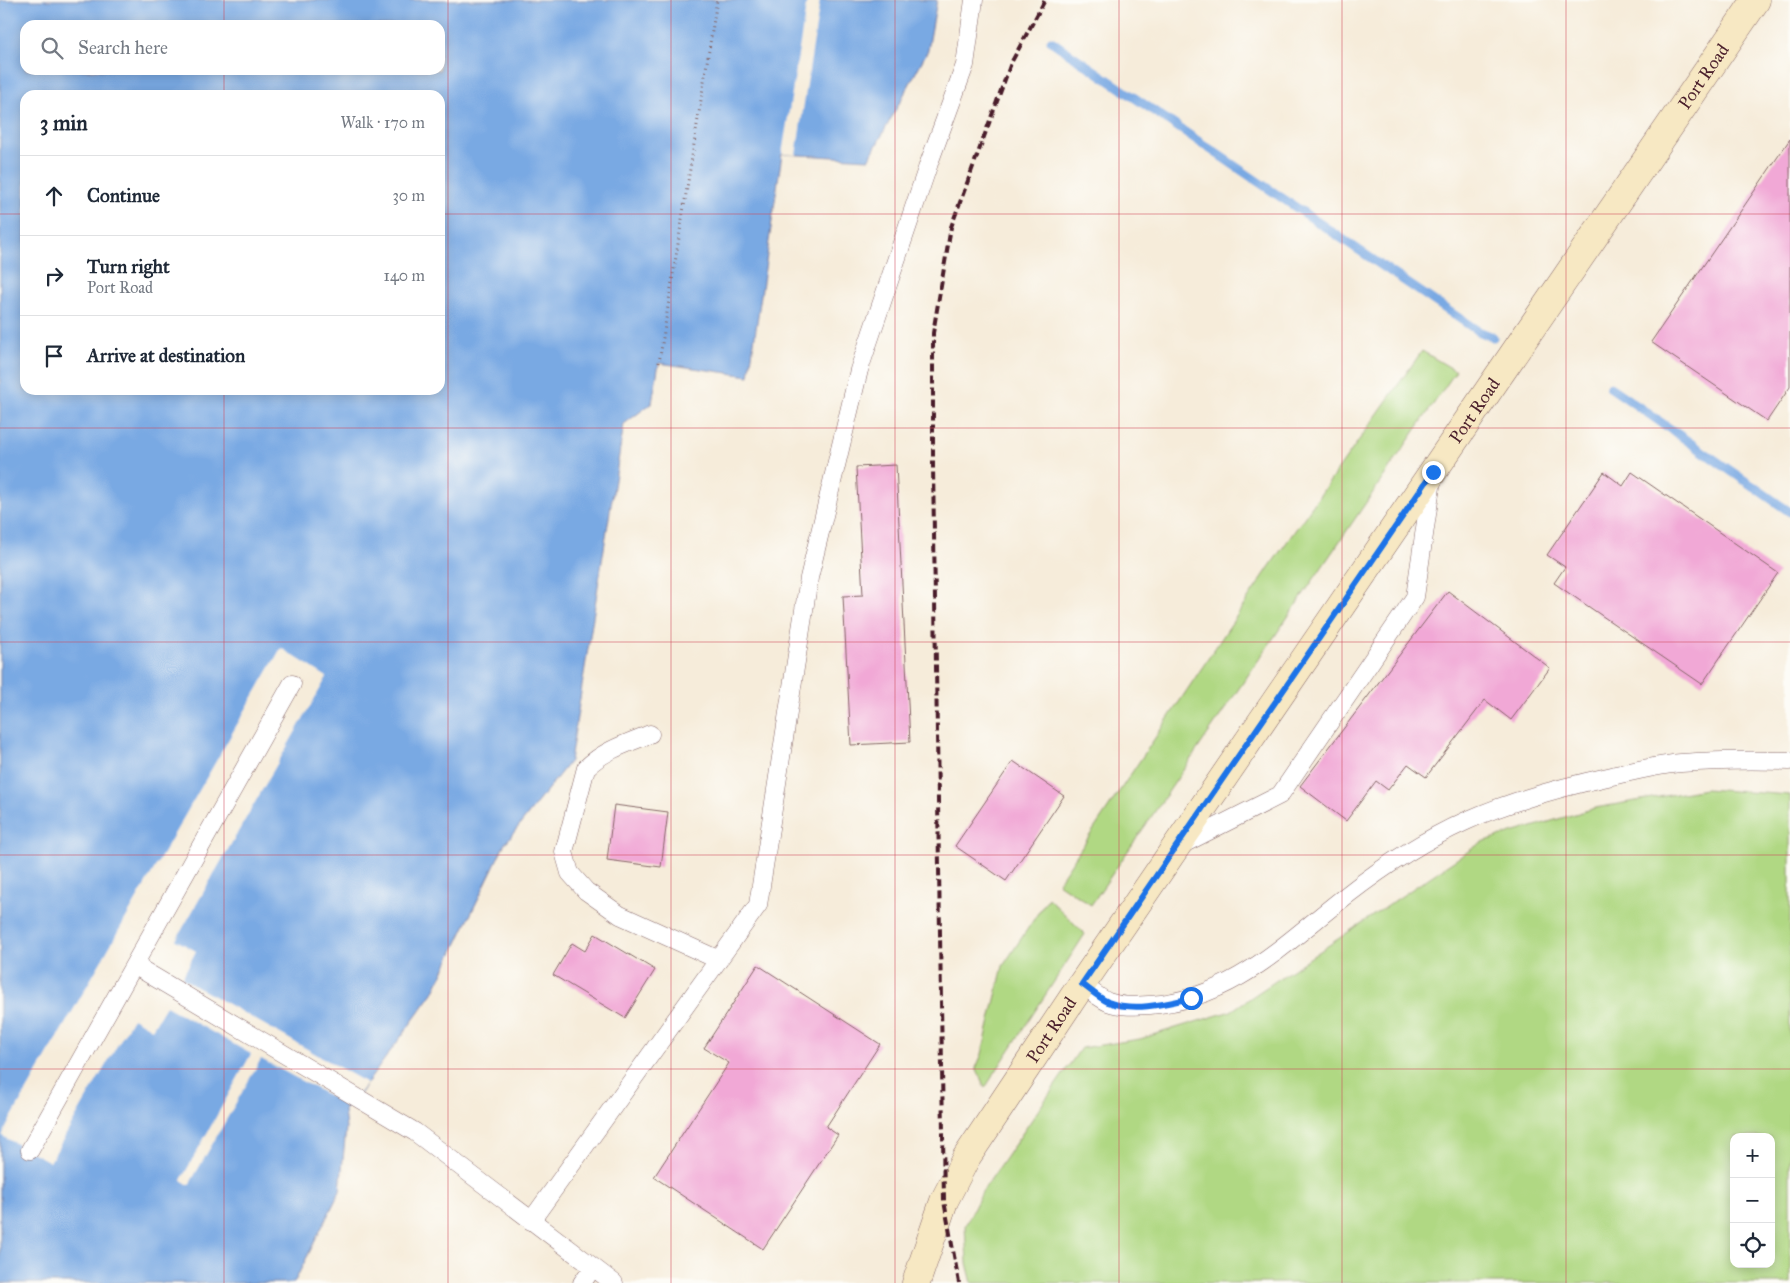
<!DOCTYPE html>
<html lang="en">
<head>
<meta charset="utf-8">
<style>
	body { margin:0; font-family:"IM FELL Great Primer",serif; background:#f2f2f3; color:#1f2937 }
	.controls { position:absolute; right:15px; bottom:15px; display:grid; overflow:hidden; border-radius:10px; box-shadow:0 2px 12px #0003 }
	.controls button { width:45px; height:45px; display:grid; place-items:center; padding:0; border:0; border-bottom:1px solid #e0e1e3; background:#fff; color:#1f2937; font:25px sans-serif }
	.stop { position:absolute; width:15px; height:15px; margin:-11px; border:4px solid #1a73e8; border-radius:50%; background:#fff }
	.stop.end { background:#1a73e8; border-color:#fff; box-shadow:0 1px 5px #0008 }
	.list { margin:0; padding:0; list-style:none }
	h2 { display:flex; justify-content:space-between; align-items:center; height:65px; margin:0; padding:0 20px; font-size:21px }
	h2 small { font-size:16px; font-weight:400; color:#747a83 }
	.list li { display:grid; grid-template-columns:32px 1fr auto; gap:15px; align-items:center; box-sizing:border-box; height:80px; padding:0 20px; border-top:1px solid #e0e1e3 }
	.list b { display:block; font-size:19px; white-space:nowrap }
	.list p { margin:0; font-size:16px; white-space:nowrap; color:#747a83 }
	.list em { font-size:16px; font-style:normal; color:#747a83 }
	.icon { flex:none; width:28px; height:28px; fill:none; stroke:currentColor; stroke-width:2; stroke-linecap:round; stroke-linejoin:round }
	.map { position:relative; flex:none; width:1790px; height:1283px; overflow:hidden }
	.search { position:absolute; background:#fff; box-shadow:0 2px 12px #0003; left:20px; top:20px; width:425px; height:55px; display:flex; align-items:center; gap:12px; box-sizing:border-box; padding:0 18px; border-radius:15px; color:#747a83; font-size:19px }
	.panel { position:absolute; background:#fff; box-shadow:0 2px 12px #0003; left:20px; top:90px; width:425px; height:305px; border-radius:15px }
	.map>svg:first-child { display:block }
</style>
</head>
<body>
<div class="map">
<svg width="1790" height="1283" viewBox="0 0 1790 1283">
	<rect width="100%" height="100%" fill="#fdfcf7"/>
	<filter id="ink" filterUnits="userSpaceOnUse"><feTurbulence type="fractalNoise" baseFrequency=".02" numOctaves="2"/><feDisplacementMap in="SourceGraphic" scale="10" xChannelSelector="R" yChannelSelector="G"/><feConvolveMatrix kernelMatrix="1 2 1 2 8 2 1 2 1" color-interpolation-filters="sRGB"/></filter>
	<filter id="wash" filterUnits="userSpaceOnUse"><feTurbulence type="fractalNoise" baseFrequency=".0096" numOctaves="4" result="noise"/><feDisplacementMap in="SourceGraphic" scale="20" xChannelSelector="R" yChannelSelector="G"/><feGaussianBlur stdDeviation="1.12" result="paint"/><feColorMatrix in="noise" values="0 0 0 0 0 0 0 0 0 0 0 0 0 0 0 0 0 1.4 0 .05"/><feComposite in="paint" operator="in"/></filter>
	<g filter="url(#wash)">
		<rect width="100%" height="100%" fill="#f6ecda"/>
		<path fill="#b0d883" stroke="#7d7c57" fill-rule="evenodd" d="M 1422,351 L 1456,371 L 1091,905 L 1058,883 L 1272,563 Z
			M 1705,789 L 1790,795 L 1790,1283 L 972,1283 L 967,1263 L 965,1226 L 982,1192 L 1081,1048 L 1140,1039 L 1231,1011 L 1482,842 L 1595,808 ZM 1734,1137 L 1771,1137 L 1771,1264 L 1734,1264 Z
			M 1048,898 L 1085,934 L 985,1088 L 976,1068 L 982,1054 L 1003,966 Z"/>
		<path fill="#79a9e3" stroke="#626487" fill-rule="evenodd" d="M 0,0 L 937,0 L 928,50 L 869,159 L 782,154 L 749,376 L 659,363 L 652,403 L 624,424 L 570,761 L 504,845 L 433,993 L 357,1097 L 344,1110 L 346,1128 L 340,1191 L 294,1283 L 0,1283 ZM 25,25 L 440,25 L 440,70 L 25,70 ZM 25,95 L 440,95 L 440,390 L 25,390 Z"/>
		<path fill="#f6ecda" d="M 807,0 L 820,0 L 796,155 L 782,154 Z
			M 281,648 L 327,677 L 176,940 L 196,951 L 182,978 L 367,1083 L 348,1106 L 261,1059 L 189,1185 L 181,1180 L 251,1054 L 166,1006 L 152,1029 L 133,1018 L 50,1162 L 2,1136 L 10,1120 Z"/>
		<g fill="none" stroke-linecap="round" stroke-linejoin="round">
			<path stroke="#79a9e3" stroke-width="9" d="M 1051,41 L 1478,331 L 1493,337
				M 1610,387 L 1790,512"/>
		</g>
		<g id="blocks">
			<path fill="#f1a8d6" d="M 1790,139 L 1790,387 L 1767,421 L 1651,342 Z
				M 896,465 L 910,742 L 851,745 L 843,596 L 863,595 L 856,467 Z
				M 1604,472 L 1623,486 L 1632,472 L 1778,573 L 1702,684 L 1554,583 L 1565,567 L 1547,555 Z
				M 1448,591 L 1550,668 L 1511,720 L 1485,700 L 1426,777 L 1408,764 L 1388,790 L 1376,781 L 1346,821 L 1300,786 Z
				M 1013,761 L 1064,796 L 1006,881 L 955,846 Z
				M 614,805 L 668,812 L 661,867 L 607,860 Z
				M 595,934 L 655,970 L 625,1018 L 553,975 L 572,943 L 585,951 Z
				M 758,965 L 880,1044 L 826,1127 L 838,1135 L 763,1249 L 654,1177 L 729,1063 L 704,1048 Z"/>
		</g>
	</g>
	<g filter="url(#ink)">
		<use href="#blocks" fill-opacity="0" stroke="#866768" stroke-width="1"/>
		<g fill="none" stroke-linecap="round" stroke-linejoin="round">
			<g stroke="#866768" stroke-width="19">
				<path id="lane" d="M 650,734 C 628,743 604,750 586,768 L 564,852 L 570,873 L 586,891 L 620,915 L 719,960
					M 1181,845 L 1280,795 L 1415,597 L 1432,480
					M 134,965 L 415,1132 L 614,1283
					M 1082,984 C 1090,990 1099,998 1108,1002 C 1122,1007 1135,1006 1150,1005 C 1233,999 1285,943 1347,895 C 1384,866 1424,840 1466,821 C 1512,800 1562,787 1612,776 C 1634,771 1658,765 1681,763 C 1717,760 1753,760 1790,761
					M 30,1150 L 292,684
					M 531,1221 L 758,905 L 809,578 L 859,370 L 929,163 L 965,65 L 974,0
					M 582,1283 L 593,1267"/>
			</g>
			<g stroke="#866768" stroke-width="29">
				<g id="secondary">
					<path id="s1" d="M 916,1283 L 944,1201 L 966,1158 L 1082,984 L 1756,0"/>
				</g>
			</g>
			<path stroke="#866768" stroke-width="3" stroke-dasharray="1 4" stroke-linecap="butt" d="M 659,363 L 717,0"/>
			<use href="#lane" stroke="#fff" stroke-width="18"/>
			<use href="#secondary" stroke="#f7e8c3" stroke-width="28"/>
			<path stroke="#4a1f2b" stroke-width="4" stroke-dasharray="8 4" stroke-linecap="butt" d="M 959,1283 L 944,1201 L 933,466 L 933,333 L 951,227 L 1011,63 L 1045,0"/>
		</g>
	</g>
	<g fill="none" stroke-linecap="round" stroke-linejoin="round" filter="url(#ink)">
		<path stroke="#1a73e8" stroke-width="6" d="M 1191,998 C 1165,1004 1134,1012 1108,1002 C 1099,998 1090,990 1082,984 L 1433,472"/>
	</g>
	<path fill="none" stroke="#d1495b" stroke-width="1" stroke-opacity="0.55" d="M 224,0 L 224,25M 448,0 L 448,1283M 671,0 L 671,1283M 895,0 L 895,1283M 1119,0 L 1119,1283M 1342,0 L 1342,1283M 1566,0 L 1566,1283M 224,70 L 224,95M 0,214 L 25,214M 440,214 L 1790,214M 224,390 L 224,1283M 0,428 L 1790,428M 0,642 L 1790,642M 0,855 L 1790,855M 0,1069 L 1790,1069"/>
	<g text-anchor="middle" stroke-width="4" stroke-linejoin="round" paint-order="stroke">
		<g font-size="18" fill="#4a1f2b" stroke="#fdfcf7">
			<text dy="6" stroke="none"><textPath href="#s1" startOffset="1444">Port Road</textPath></text>
			<text dy="6" stroke="none"><textPath href="#s1" startOffset="1039">Port Road</textPath></text>
			<text dy="6" stroke="none"><textPath href="#s1" startOffset="289">Port Road</textPath></text>
		</g>
	</g>
</svg>
<div class="controls">
<button>+</button>
<button>−</button>
<button><svg class="icon" aria-label="locate" viewBox="0 0 24 24"><circle cx="12" cy="12" r="6"/><path d="M12 2v4M12 18v4M2 12h4M18 12h4"/></svg></button>
</div>
<div class="stop" style="left:1191px;top:998px"></div>
<div class="stop end" style="left:1433px;top:472px"></div>
<div class="search"><svg class="icon" aria-label="search" viewBox="0 0 24 24"><circle cx="10" cy="10" r="6"/><path d="M15 15l6 6"/></svg>Search here</div>
<section class="panel">
<h2>3 min<small>Walk · 170 m</small></h2>
<ul class="list">
<li><svg class="icon" aria-label="ahead" viewBox="0 0 24 24"><path d="M12 20V5M6 11l6-6 6 6"/></svg><div><b>Continue</b></div><em>30 m</em></li>
<li><svg class="icon" aria-label="right" viewBox="0 0 24 24"><path d="M7 20v-9h11M14 6l5 5-5 5"/></svg><div><b>Turn right</b><p>Port Road</p></div><em>140 m</em></li>
<li><svg class="icon" aria-label="arrive" viewBox="0 0 24 24"><path d="M6 21V4h12l-3 4 3 4H6"/></svg><div><b>Arrive at destination</b></div></li>
</ul>
</section>
</div>
</body>
</html>
